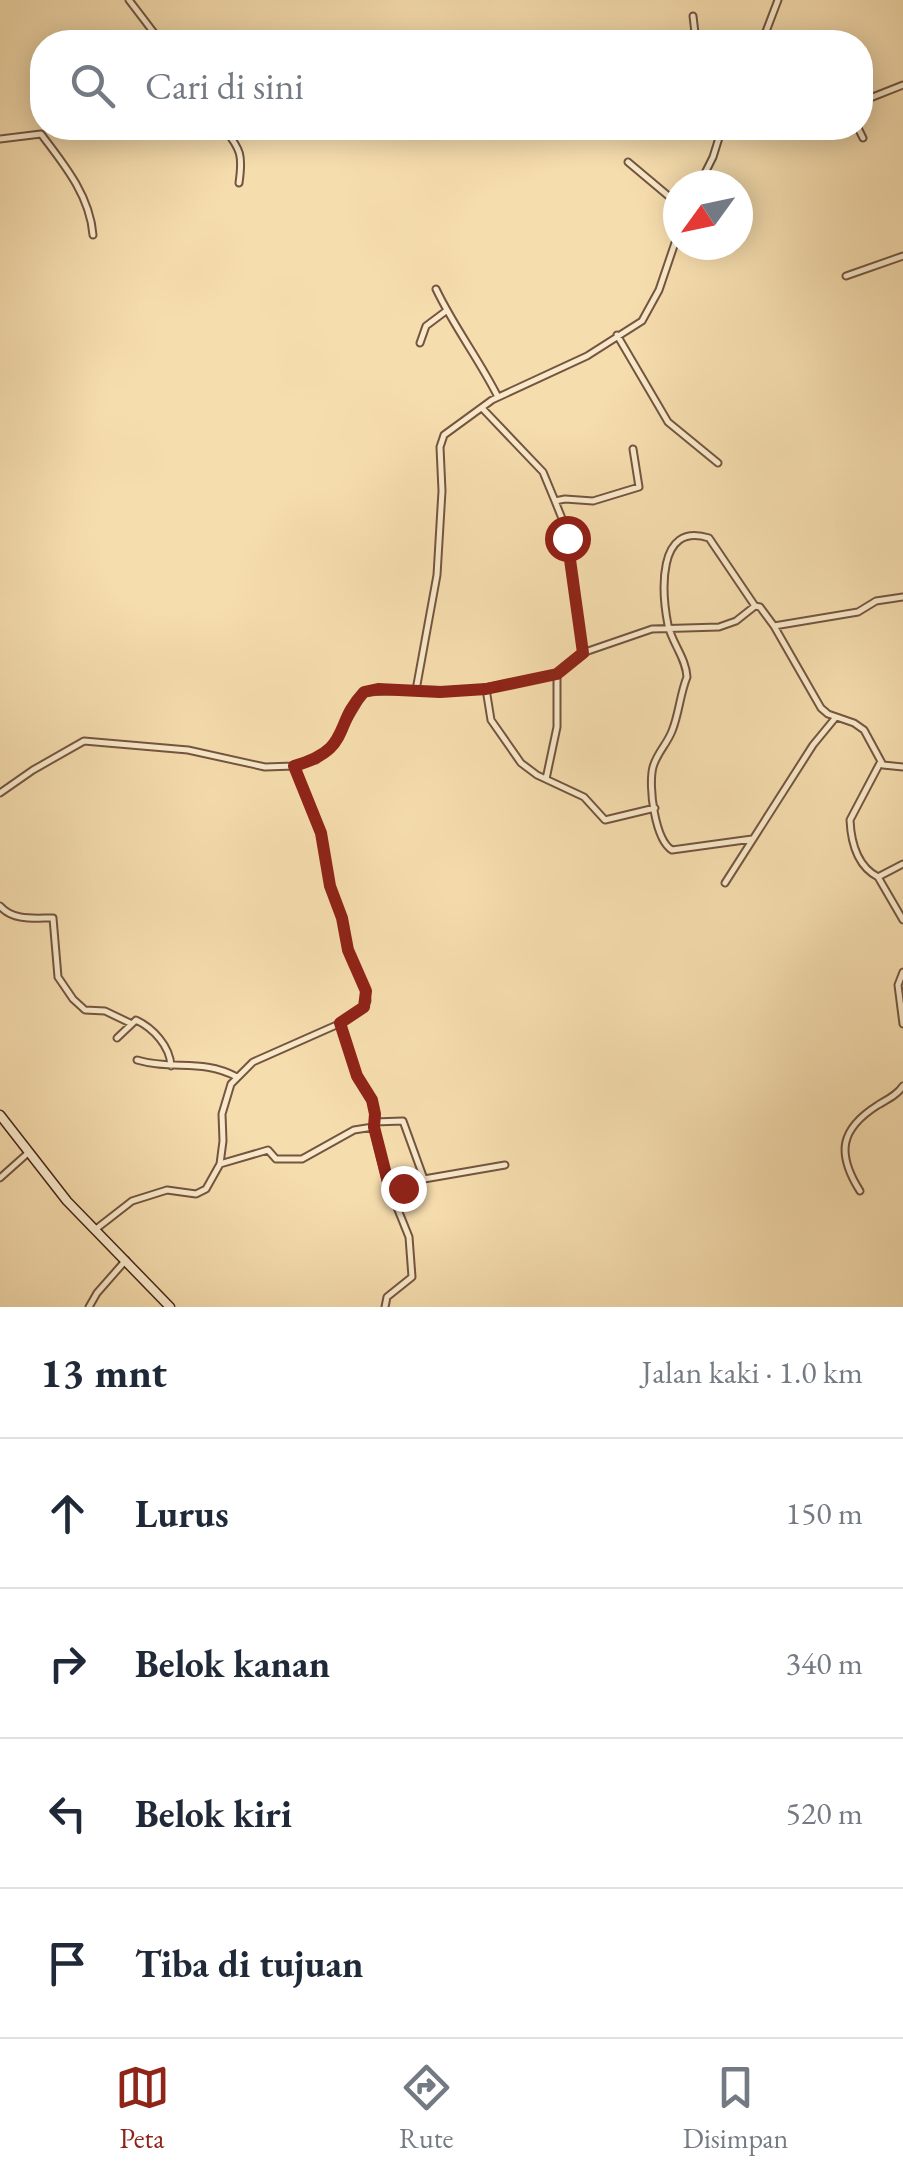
<!DOCTYPE html>
<html lang="id">
<head>
<meta charset="utf-8">
<style>
	body { margin:0; font-family:"EB Garamond",serif; background:#f2f2f3; color:#1f2937 }
	.compass { position:absolute; left:663px; top:170px; width:90px; height:90px; border-radius:50%; background:#fff; box-shadow:0 5px 25px #0003; rotate:237deg }
	.stop { position:absolute; width:30px; height:30px; margin:-22px; border:8px solid #8f2418; border-radius:50%; background:#fff }
	.stop.end { background:#8f2418; border-color:#fff; box-shadow:0 2px 10px #0008 }
	.list { margin:0; padding:0; list-style:none }
	h2 { display:flex; justify-content:space-between; align-items:center; height:130px; margin:0; padding:0 40px; font-size:42px }
	h2 small { font-size:32px; font-weight:400; color:#747a83 }
	.list li { display:grid; grid-template-columns:65px 1fr auto; gap:30px; align-items:center; box-sizing:border-box; height:150px; padding:0 40px; border-top:2px solid #e0e1e3 }
	.list b { display:block; font-size:38px; white-space:nowrap }
	.list em { font-size:32px; font-style:normal; color:#747a83 }
	.icon { flex:none; width:55px; height:55px; fill:none; stroke:currentColor; stroke-width:2; stroke-linecap:round; stroke-linejoin:round }
	.map { position:relative; flex:none; width:903px; height:1307px; overflow:hidden }
	.search { position:absolute; background:#fff; box-shadow:0 5px 25px #0003; left:30px; right:30px; top:30px; height:110px; display:flex; align-items:center; gap:25px; box-sizing:border-box; padding:0 35px; border-radius:40px; color:#747a83; font-size:38px }
	.sheet { height:730px; background:#fff }
	nav { display:flex; justify-content:space-around; align-items:center; box-sizing:border-box; height:140px; border-top:2px solid #e0e1e3; background:#fff; font-size:28px; color:#747a83 }
	nav a { display:grid; justify-items:center; gap:5px }
	nav .on { color:#8f2418 }
	.map>svg:first-child { display:block }
</style>
</head>
<body>
<div class="map">
<svg width="903" height="1307" viewBox="0 0 903 1307">
	<rect width="100%" height="100%" fill="#f6ddae"/>
	<filter id="stains"><feTurbulence type="fractalNoise" baseFrequency=".002" numOctaves="4"/><feColorMatrix values="0 0 0 0 .2 0 0 0 0 .09 0 0 0 0 .02 0 0 0 .5 -.17"/></filter>
	<radialGradient id="worn" r=".72"><stop offset=".6" stop-color="#630" stop-opacity="0"/><stop offset="1" stop-color="#630" stop-opacity=".3"/></radialGradient>
	<g fill="none" stroke-linecap="round" stroke-linejoin="round">
		<g stroke="#735540" stroke-width="9">
			<path id="street" d="M 129,0 L 161,42
				M 693,16 L 695,33 L 708,42
				M 762,42 L 778,0
				M 860,102 L 903,85
				M 224,128 C 241,150 243,155 239,183
				M 858,128 L 863,138
				M 0,139 L 41,134 C 64,164 90,196 93,235
				M 628,162 L 678,204
				M 699,185 L 713,157 L 722,128
				M 846,276 L 903,256
				M 436,289 C 454,327 479,359 498,397
				M 617,335 L 668,422 L 718,463
				M 420,343 L 426,326 L 446,311
				M 482,408 L 543,472 L 555,501 L 565,499 L 593,501 L 639,487 L 633,449
				M 555,501 L 565,526 L 583,653
				M 774,626 L 821,708 L 828,714 L 854,723 L 864,730 L 883,765 L 903,767
				M 486,689 L 491,720 L 521,763 L 537,775 L 584,797 L 605,820 L 655,808
				M 417,690 L 469,691 L 557,674 L 588,651 L 652,629 L 719,627 L 736,621 L 755,606 L 760,607 L 774,626 L 858,612 L 876,601 L 903,597
				M 546,779 L 557,727 L 557,674
				M 0,793 L 33,770 L 84,741 L 188,750 L 265,767 L 294,766 L 316,760 L 330,749 L 364,692 L 416,690 L 437,575 L 442,491 L 440,447 L 444,435 L 492,400 L 587,356 L 642,321 L 659,290 L 678,234
				M 752,839 L 672,850 C 655,840 648,786 653,767 C 657,753 667,744 672,731 C 679,714 680,694 687,677 C 686,658 672,643 668,625 C 662,594 656,521 709,538 L 755,606
				M 903,864 L 878,877 L 903,920
				M 878,877 C 857,866 851,842 850,820 L 880,763
				M 725,883 L 813,745 L 836,717
				M 0,906 C 13,921 34,918 53,918 L 58,977 L 73,999 L 85,1010 L 105,1011 L 130,1023
				M 903,972 L 898,985 L 903,1024
				M 341,1023 L 357,1076 L 372,1100 L 375,1114 L 373,1127 L 386,1180 L 409,1237 L 412,1277 L 387,1297 L 385,1307
				M 117,1038 L 136,1020 C 153,1028 170,1046 171,1066
				M 137,1060 C 174,1071 201,1058 237,1077
				M 374,1122 L 403,1121 L 424,1179
				M 220,1164 L 268,1150 L 276,1159 L 302,1159 L 354,1130 L 373,1127
				M 0,1178 L 28,1153
				M 390,1190 L 403,1188 L 424,1179 L 505,1165
				M 860,1191 C 836,1153 840,1129 878,1105 C 888,1099 897,1095 903,1086
				M 96,1229 L 132,1201 L 167,1190 L 196,1194 L 206,1189 L 220,1164 L 223,1141 L 222,1114 L 231,1084 L 253,1062 L 341,1023 L 360,1011 L 367,1001 L 366,991 L 348,950 L 342,918 L 330,886 L 319,827 L 294,766
				M 89,1307 L 97,1293 L 126,1260"/>
		</g>
		<g stroke="#47281c" stroke-width="11">
			<path id="secondary" d="M 0,1115 L 67,1201 L 170,1307"/>
		</g>
		<use href="#street" stroke="#f9e9ca" stroke-width="5"/>
		<use href="#secondary" stroke="#f9e9ca" stroke-width="8"/>
	</g>
	<g fill="none" stroke-linecap="round" stroke-linejoin="round">
		<path stroke="#8f2418" stroke-width="12" d="M 403,1188 L 390,1190 L 374,1127 L 375,1114 L 372,1100 L 357,1076 L 340,1023 L 364,1007 L 366,991 L 348,950 L 342,918 L 330,886 L 321,833 L 294,766 C 353,749 332,726 364,692 L 378,689 L 440,692 L 486,689 L 557,674 L 583,653 L 567,538"/>
	</g>
	<rect width="100%" height="100%" filter="url(#stains)"/>
	<rect width="100%" height="100%" fill="url(#worn)"/>
</svg>
<svg class="compass" viewBox="-18 -18 36 36"><path d="M0-13l5 13h-10z" fill="#e53935"/><path d="M0 13l5-13h-10z" fill="#747a83"/></svg>
<div class="stop" style="left:567px;top:538px"></div>
<div class="stop end" style="left:403px;top:1188px"></div>
<div class="search"><svg class="icon" aria-label="search" viewBox="0 0 24 24"><circle cx="10" cy="10" r="6"/><path d="M15 15l6 6"/></svg>Cari di sini</div>
</div>
<section class="sheet">
<h2>13 mnt<small>Jalan kaki · 1.0 km</small></h2>
<ul class="list">
<li><svg class="icon" aria-label="ahead" viewBox="0 0 24 24"><path d="M12 20V5M6 11l6-6 6 6"/></svg><div><b>Lurus</b></div><em>150 m</em></li>
<li><svg class="icon" aria-label="right" viewBox="0 0 24 24"><path d="M7 20v-9h11M14 6l5 5-5 5"/></svg><div><b>Belok kanan</b></div><em>340 m</em></li>
<li><svg class="icon" aria-label="left" viewBox="0 0 24 24"><path d="M17 20v-9H6M10 6l-5 5 5 5"/></svg><div><b>Belok kiri</b></div><em>520 m</em></li>
<li><svg class="icon" aria-label="arrive" viewBox="0 0 24 24"><path d="M6 21V4h12l-3 4 3 4H6"/></svg><div><b>Tiba di tujuan</b></div></li>
</ul>
</section>
<nav>
<a class="on"><svg class="icon" aria-label="map" viewBox="0 0 24 24"><path d="M3 6l6-2 6 2 6-2v14l-6 2-6-2-6 2zM9 4v14M15 6v14"/></svg>Peta</a>
<a><svg class="icon" aria-label="directions" viewBox="0 0 24 24"><path d="M12 3l9 9-9 9-9-9zM9 14v-3h6M13 9l2 2-2 2"/></svg>Rute</a>
<a><svg class="icon" aria-label="saved" viewBox="0 0 24 24"><path d="M7 4h10v16l-5-4-5 4z"/></svg>Disimpan</a>
</nav>
</body>
</html>
